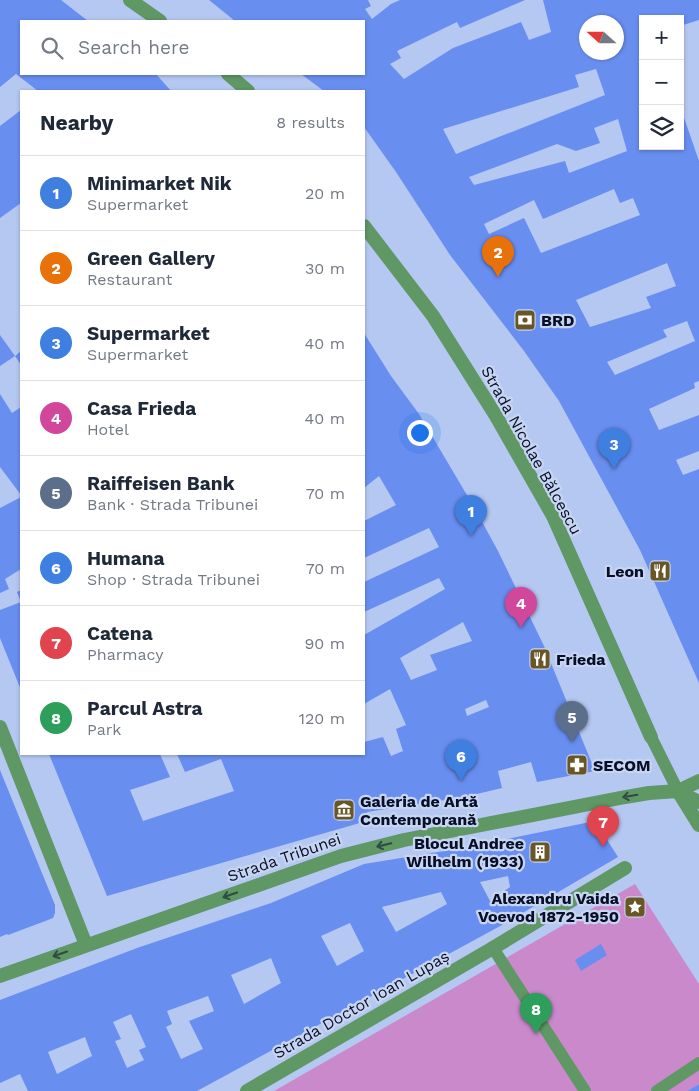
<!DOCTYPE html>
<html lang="en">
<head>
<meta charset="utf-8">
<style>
	body { margin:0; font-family:"Work Sans",sans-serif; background:#f6f6f7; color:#1f2937 }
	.controls { position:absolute; right:15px; top:15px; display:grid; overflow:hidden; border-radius:0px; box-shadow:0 1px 4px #0004 }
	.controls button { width:45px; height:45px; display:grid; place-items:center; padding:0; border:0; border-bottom:1px solid #e0e1e3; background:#fff; color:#1f2937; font:25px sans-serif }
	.compass { position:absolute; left:579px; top:15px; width:45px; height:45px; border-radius:50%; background:#fff; box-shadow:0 1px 4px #0004; rotate:291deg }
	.you { position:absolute; left:419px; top:432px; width:18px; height:18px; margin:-12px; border:4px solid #fff; border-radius:50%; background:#1a73e8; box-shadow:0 0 0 8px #1a73e833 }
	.badge { display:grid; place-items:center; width:32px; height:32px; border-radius:50%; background:#ea580c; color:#fff; font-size:16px; font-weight:700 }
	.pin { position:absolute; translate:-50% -41px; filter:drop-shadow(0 1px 2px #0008) }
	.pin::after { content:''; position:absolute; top:26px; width:18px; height:15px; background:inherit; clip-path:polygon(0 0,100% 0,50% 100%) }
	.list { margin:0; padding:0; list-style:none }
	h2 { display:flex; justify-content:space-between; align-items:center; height:65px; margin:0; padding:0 20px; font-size:21px }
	h2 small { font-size:16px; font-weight:400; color:#747a83 }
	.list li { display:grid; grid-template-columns:32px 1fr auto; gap:15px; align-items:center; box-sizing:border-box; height:75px; padding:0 20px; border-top:1px solid #e0e1e3 }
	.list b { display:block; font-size:19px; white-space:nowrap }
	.list p { margin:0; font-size:16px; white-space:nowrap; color:#747a83 }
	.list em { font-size:16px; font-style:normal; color:#747a83 }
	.icon { flex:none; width:28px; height:28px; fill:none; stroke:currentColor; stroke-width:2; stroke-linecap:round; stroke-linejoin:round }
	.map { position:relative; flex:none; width:699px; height:1091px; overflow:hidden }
	.search { position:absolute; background:#fff; box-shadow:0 1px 4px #0004; left:20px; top:20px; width:345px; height:55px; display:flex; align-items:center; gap:12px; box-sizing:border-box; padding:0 18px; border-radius:0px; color:#747a83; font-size:19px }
	.panel { position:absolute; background:#fff; box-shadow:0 1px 4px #0004; left:20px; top:90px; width:345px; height:665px; border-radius:0px }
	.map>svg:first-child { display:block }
</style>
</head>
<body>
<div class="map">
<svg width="699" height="1091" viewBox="0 0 699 1091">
	<rect width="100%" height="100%" fill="#b5c8f2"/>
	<path fill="#ca89ca" d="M 635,884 L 699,984 L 699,1084 L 689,1091 L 274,1091 Z"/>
	<path fill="#688ef0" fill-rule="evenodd" d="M 0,0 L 61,0 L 88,21 L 21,21 L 21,74 L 156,74 L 171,91 L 38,91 L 16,74 L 0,87 Z
		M 209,0 L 368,0 L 371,6 L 365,9 L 372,19 L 391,4 L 400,0 L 525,0 L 460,28 L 457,22 L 397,51 L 401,58 L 390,64 L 404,79 L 453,48 L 521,22 L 529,40 L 551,32 L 543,0 L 699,0 L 699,20 L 680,26 L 680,19 L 643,19 L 643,146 L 680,146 L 681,109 L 699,161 L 699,381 L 694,383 L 695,388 L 649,409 L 659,430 L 699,415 L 699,451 L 676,460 L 683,475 L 699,469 L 699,683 L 640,550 L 559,401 L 524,351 L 450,255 L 396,172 L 364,127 L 364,91 L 324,91 L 301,74 L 364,74 L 364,21 L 235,21 ZM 586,22 L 616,22 L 616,52 L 586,52 ZM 596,69 L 605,95 L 456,154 L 443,129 L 579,87 L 575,75 ZM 618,119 L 627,151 L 569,173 L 565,161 L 474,185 L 469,177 L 557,144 L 576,151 L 600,143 L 594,128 ZM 614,189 L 620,203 L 633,198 L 640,215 L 541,253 L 524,218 L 489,234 L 484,224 L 534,200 L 543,219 ZM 667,263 L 676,286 L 646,297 L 651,308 L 590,327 L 576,300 ZM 687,321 L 695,341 L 615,375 L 607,362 L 667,337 L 663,330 Z
		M 21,110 L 21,203 L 0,218 L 0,126 Z
		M 364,333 L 391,376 L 419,414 L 474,507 L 498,551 L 544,646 L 595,771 L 537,782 L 531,762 L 498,771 L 502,788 L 464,797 L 367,812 L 370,820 L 107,896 L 49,754 L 160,754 L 170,777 L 130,790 L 143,821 L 234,791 L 221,759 L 185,772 L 177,754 L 364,754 L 364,742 L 383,737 L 391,756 L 403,751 L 396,729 L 406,725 L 390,689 L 364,704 L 364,635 L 445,589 L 439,578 L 364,612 L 364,582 L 439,547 L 429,528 L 364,558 L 364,521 L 396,505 L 379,476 L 364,488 ZM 463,622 L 472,641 L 430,655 L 437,670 L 411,680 L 400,658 ZM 486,700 L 489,707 L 467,716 L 465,709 Z
		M 0,335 L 15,356 L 0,366 Z
		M 21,351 L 21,365 L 15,356 Z
		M 0,394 L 12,413 L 21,407 L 21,495 L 0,467 Z
		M 21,497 L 21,569 L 5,579 L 9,589 L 0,593 L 0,508 Z
		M 21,590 L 21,690 L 0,638 L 0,610 L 21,602 L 17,592 Z
		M 0,770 L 55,905 L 55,913 L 53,918 L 48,920 L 8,935 L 7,934 L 0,937 Z
		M 595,821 L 618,857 L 502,925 L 197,1091 L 28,1091 L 20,1074 L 0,1083 L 0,1000 L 137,948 L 271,903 L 364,864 L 463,848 ZM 508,876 L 510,887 L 490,901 L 480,882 ZM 441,892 L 447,904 L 396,932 L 382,907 ZM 350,923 L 364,951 L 337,966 L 321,936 ZM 271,958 L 281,983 L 244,1004 L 231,975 ZM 208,996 L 214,1011 L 189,1021 L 203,1049 L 181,1059 L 166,1027 L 172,1024 L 167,1011 ZM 131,1014 L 146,1047 L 139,1050 L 144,1060 L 127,1068 L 115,1041 L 121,1039 L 113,1022 ZM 85,1037 L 92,1056 L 57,1074 L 48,1052 Z
		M 601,944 L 607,955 L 581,971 L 575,960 Z
		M 699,1084 L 699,1091 L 688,1091 Z"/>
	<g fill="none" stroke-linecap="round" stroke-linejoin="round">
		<path stroke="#5f9765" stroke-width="12" d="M 651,737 L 678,791
			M 493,948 L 585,1091
			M 657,1091 L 699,1063"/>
		<path stroke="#5f9765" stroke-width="14" d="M 130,0 L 160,21
			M 228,74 L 248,91
			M 364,226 L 433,316 L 496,416 L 553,516 L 651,737
			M 493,948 L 625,868"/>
		<path stroke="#5f9765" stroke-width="14" d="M 0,727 L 86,945
			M 678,791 L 699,781
			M 247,1091 L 493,948"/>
		<path stroke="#5f9765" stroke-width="14" d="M 678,791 L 699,825
			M 679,792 L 699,802
			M 0,976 L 341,856 L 404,840 L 620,798 L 649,793 L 678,791"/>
	</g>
	<defs><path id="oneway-shaft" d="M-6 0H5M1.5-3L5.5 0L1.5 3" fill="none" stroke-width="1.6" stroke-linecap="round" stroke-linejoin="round" transform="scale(1.25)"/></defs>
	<g stroke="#2f4c43">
		<use href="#oneway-shaft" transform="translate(630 796) rotate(170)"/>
		<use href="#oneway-shaft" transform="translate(384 845) rotate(167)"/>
		<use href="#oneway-shaft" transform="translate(230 895) rotate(161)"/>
		<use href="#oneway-shaft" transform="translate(60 954) rotate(161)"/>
	</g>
	<defs>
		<g id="bank-square" transform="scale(1.125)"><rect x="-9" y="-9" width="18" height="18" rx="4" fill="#6a5625" stroke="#c8d5f1"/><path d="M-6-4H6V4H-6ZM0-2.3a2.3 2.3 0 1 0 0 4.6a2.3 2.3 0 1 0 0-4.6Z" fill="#fff"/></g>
		<g id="restaurant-square" transform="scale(1.125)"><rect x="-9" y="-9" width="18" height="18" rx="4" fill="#6a5625" stroke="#c8d5f1"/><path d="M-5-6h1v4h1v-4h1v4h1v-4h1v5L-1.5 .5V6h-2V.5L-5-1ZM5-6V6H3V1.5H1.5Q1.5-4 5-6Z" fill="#fff"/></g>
		<g id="pharmacy-square" transform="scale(1.125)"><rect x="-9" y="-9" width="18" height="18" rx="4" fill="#6a5625" stroke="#c8d5f1"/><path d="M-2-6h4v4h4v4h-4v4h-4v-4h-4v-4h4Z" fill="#fff"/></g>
		<g id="museum-square" transform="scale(1.125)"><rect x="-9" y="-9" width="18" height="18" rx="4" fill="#6a5625" stroke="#c8d5f1"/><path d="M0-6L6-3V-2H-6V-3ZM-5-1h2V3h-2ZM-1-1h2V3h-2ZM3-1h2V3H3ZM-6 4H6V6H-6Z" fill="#fff"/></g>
		<g id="building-square" transform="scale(1.125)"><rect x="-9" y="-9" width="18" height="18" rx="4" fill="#6a5625" stroke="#c8d5f1"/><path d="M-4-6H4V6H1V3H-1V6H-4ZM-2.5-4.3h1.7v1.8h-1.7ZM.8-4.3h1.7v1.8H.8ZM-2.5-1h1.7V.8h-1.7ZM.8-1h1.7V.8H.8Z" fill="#fff"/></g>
		<g id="sight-square" transform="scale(1.125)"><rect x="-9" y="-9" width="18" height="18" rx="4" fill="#6a5625" stroke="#c8d5f1"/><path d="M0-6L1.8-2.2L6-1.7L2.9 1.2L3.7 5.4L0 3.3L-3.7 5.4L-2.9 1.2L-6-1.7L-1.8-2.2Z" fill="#fff"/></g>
	</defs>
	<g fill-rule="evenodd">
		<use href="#bank-square" x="525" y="320"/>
		<use href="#restaurant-square" x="660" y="571"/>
		<use href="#restaurant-square" x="540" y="659"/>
		<use href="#pharmacy-square" x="577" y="765"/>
		<use href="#museum-square" x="344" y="810"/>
		<use href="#building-square" x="540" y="852"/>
		<use href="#sight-square" x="635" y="907"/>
	</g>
	<g text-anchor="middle" stroke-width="4.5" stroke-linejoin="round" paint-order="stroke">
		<g font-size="16" font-weight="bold" fill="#070f28" stroke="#c8d5f1" text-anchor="start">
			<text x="541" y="326">BRD</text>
			<text x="644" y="577" text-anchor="end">Leon</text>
			<text x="556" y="665">Frieda</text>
			<text x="593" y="771">SECOM</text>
			<text x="360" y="807">Galeria de Artă<tspan x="360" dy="18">Contemporană</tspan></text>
			<text x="524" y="849" text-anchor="end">Blocul Andree<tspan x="524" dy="18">Wilhelm (1933)</tspan></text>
			<text x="619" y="904" text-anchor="end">Alexandru Vaida<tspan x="619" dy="18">Voevod 1872-1950</tspan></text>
		</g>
		<g font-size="16" fill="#070f28" stroke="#c8d5f1">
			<text transform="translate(532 450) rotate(61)" y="6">Strada Nicolae Bălcescu</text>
			<text transform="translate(284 857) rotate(-19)" y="6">Strada Tribunei</text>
			<text transform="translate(361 1004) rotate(-30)" y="6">Strada Doctor Ioan Lupaș</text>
		</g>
	</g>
</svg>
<div class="controls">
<button>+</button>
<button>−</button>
<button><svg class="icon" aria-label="layers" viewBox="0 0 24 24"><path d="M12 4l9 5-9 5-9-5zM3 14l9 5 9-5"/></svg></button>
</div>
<svg class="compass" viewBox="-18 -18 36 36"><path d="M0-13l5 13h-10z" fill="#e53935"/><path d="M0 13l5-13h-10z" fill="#747a83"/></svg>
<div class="you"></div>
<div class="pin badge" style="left:471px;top:536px;background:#3f7fe0">1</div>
<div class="pin badge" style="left:498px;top:277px;background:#e8710a">2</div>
<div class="pin badge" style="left:614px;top:469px;background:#3f7fe0">3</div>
<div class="pin badge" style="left:521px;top:628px;background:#d1479c">4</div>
<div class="pin badge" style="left:572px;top:742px;background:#5c6f8a">5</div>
<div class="pin badge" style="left:461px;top:781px;background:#3f7fe0">6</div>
<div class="pin badge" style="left:603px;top:847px;background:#e0444e">7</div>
<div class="pin badge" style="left:536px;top:1034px;background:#2e9e5b">8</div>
<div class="search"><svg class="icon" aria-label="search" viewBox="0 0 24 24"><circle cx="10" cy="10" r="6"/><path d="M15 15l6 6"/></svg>Search here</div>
<section class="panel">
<h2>Nearby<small>8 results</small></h2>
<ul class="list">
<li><span class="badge" style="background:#3f7fe0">1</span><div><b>Minimarket Nik</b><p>Supermarket</p></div><em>20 m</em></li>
<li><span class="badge" style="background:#e8710a">2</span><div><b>Green Gallery</b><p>Restaurant</p></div><em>30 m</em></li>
<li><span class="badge" style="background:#3f7fe0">3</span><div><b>Supermarket</b><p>Supermarket</p></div><em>40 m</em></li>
<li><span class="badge" style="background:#d1479c">4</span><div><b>Casa Frieda</b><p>Hotel</p></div><em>40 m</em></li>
<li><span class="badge" style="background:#5c6f8a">5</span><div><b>Raiffeisen Bank</b><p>Bank · Strada Tribunei</p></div><em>70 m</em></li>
<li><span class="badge" style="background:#3f7fe0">6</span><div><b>Humana</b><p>Shop · Strada Tribunei</p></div><em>70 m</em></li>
<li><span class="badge" style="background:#e0444e">7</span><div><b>Catena</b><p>Pharmacy</p></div><em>90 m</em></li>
<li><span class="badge" style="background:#2e9e5b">8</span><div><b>Parcul Astra</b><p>Park</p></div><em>120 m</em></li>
</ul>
</section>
</div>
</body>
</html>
